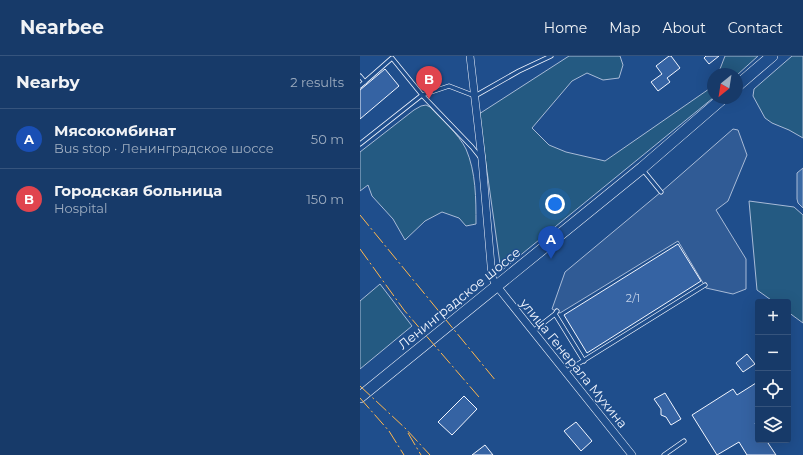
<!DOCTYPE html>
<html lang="en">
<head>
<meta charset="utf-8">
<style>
	body { margin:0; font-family:Montserrat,sans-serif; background:#244571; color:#f1f3f6 }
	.controls { position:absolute; right:12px; bottom:12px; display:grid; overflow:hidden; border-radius:4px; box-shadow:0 4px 16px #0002 }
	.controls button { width:36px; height:36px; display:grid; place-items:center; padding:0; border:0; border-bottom:1px solid #36547d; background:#173a69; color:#f1f3f6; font:20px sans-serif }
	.compass { position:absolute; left:347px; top:12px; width:36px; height:36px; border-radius:50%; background:#173a69; box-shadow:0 4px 16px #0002; rotate:210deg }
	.you { position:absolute; left:195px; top:148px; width:14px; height:14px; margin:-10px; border:3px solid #fff; border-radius:50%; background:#1a73e8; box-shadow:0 0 0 6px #1a73e833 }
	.badge { display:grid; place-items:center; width:26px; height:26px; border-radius:50%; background:#ea580c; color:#fff; font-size:13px; font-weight:700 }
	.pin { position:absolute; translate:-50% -33px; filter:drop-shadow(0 1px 2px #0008) }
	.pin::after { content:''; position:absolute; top:21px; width:14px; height:12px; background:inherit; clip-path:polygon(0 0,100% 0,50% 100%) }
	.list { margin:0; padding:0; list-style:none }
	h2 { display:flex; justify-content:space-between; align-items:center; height:52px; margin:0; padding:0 16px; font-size:17px }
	h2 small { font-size:13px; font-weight:400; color:#9eadc0 }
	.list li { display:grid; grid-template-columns:26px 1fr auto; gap:12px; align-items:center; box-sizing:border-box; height:60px; padding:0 16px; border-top:1px solid #36547d }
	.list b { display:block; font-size:15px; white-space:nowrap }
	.list p { margin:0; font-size:13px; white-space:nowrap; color:#9eadc0 }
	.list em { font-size:13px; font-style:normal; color:#9eadc0 }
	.icon { flex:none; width:22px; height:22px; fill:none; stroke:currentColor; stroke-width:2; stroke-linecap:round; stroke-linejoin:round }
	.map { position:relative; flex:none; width:443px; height:399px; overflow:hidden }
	header { display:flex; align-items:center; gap:24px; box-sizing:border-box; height:56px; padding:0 20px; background:#173a69; border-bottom:1px solid #36547d }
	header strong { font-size:19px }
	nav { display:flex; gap:22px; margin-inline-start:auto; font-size:14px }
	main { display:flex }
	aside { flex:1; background:#173a69 }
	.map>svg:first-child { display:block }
</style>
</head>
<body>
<header>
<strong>Nearbee</strong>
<nav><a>Home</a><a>Map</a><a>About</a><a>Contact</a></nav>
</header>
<main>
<aside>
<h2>Nearby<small>2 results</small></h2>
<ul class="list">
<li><span class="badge" style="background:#1a4fb4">A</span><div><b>Мясокомбинат</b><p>Bus stop · Ленинградское шоссе</p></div><em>50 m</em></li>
<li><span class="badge" style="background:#e0444e">B</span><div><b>Городская больница</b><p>Hospital</p></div><em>150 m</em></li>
</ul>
</aside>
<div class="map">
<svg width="443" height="399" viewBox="0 0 443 399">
	<rect width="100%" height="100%" fill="#1f4e8c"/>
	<path fill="#245a82" stroke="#a8bbd7" d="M 209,0 L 260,0 L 263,9 L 259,22 L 243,24 L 227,17 L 212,25 L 172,72 L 189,89 L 206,96 L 245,105 L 349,33 L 353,37 L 353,42 L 141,215 L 119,58 Z
		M 365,0 L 398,0 L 377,19 L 360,18 L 360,13 Z
		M 432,0 L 443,0 L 443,82 L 429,74 L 412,67 L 405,62 L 393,40 L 394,33 Z
		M 66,49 L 70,51 C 82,64 98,77 106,93 C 116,116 116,143 116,168 L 106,170 L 99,162 L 82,156 L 65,165 L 45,184 L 33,163 L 12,140 L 8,129 L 0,135 L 0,96 L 54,54 L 61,50 Z
		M 389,145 L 434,151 L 443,159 L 443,267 L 428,256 L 428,246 L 414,246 L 397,234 Z
		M 20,228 L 52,270 L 0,313 L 0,245 Z"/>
	<path fill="#305b95" stroke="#a8bbd7" d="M 373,73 L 378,74 L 387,99 L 368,145 L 356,154 L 386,203 L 386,233 L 373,238 L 346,232 L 318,185 L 200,257 L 192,253 L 205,216 L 301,136 Z"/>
	<path fill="#3b69a3" stroke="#a8bbd7" d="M 443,112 L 443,152 L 438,147 L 437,143 L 437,117 Z"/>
	<path fill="#3563a3" stroke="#f2f6ff" d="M 309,0 L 311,0 L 320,12 L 307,22 L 310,26 L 298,35 L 291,26 L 302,18 L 296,10 Z
		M 346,0 L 359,0 L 349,8 L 344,2 Z
		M 25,13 L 39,30 L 0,63 L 0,34 Z
		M 318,188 L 341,225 L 227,297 L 204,259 Z
		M 387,298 L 395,308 L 383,316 L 376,307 Z
		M 396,327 L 398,330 L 398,365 L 395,367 L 398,372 L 398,384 L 406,384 L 416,399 L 387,399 L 379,386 L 357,399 L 332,359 L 373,333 L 377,339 Z
		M 305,337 L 321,363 L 311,369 L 306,361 L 301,359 L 301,353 L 294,343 Z
		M 104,340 L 117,353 L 92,379 L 78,366 Z
		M 216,366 L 232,385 L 221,395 L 204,375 Z
		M 125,389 L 133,399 L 112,399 Z"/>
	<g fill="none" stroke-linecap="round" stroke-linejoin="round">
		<g stroke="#f2f6ff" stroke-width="5">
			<path id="service" d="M 0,20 L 5,26
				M 0,30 L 32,2 L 62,39 L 0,88
				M 120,101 L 112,91 L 62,39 L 89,30 L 115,40 L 159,15 L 191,0
				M 283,114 L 301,136
				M 195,258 L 224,305
				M 173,275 L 195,258 L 197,255
				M 205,316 L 345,229
				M 304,399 L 324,385"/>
		</g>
		<g stroke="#f2f6ff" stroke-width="8">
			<path id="minor" d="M 110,0 L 122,104 L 132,221 L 136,229 L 272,399"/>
		</g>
		<g stroke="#f2f6ff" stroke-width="12">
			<path id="primary" d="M 377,30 L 412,0
				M 0,341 L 282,112 L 363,42"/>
		</g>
		<use href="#service" stroke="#1f4e8c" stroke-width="3.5"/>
		<use href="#minor" stroke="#1f4e8c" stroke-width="7"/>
		<use href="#primary" stroke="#1f4e8c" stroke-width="11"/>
		<path stroke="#ffb74d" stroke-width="1" stroke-dasharray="14 3 2 3" stroke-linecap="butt" d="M 0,159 L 136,325
			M 0,193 L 44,254 L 119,341
			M 0,330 L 45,372 L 70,399
			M 0,342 L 29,375 L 44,399
			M 48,377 L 61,399"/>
	</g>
	<g text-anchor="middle" stroke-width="3" stroke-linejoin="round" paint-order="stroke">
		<g font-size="11" fill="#c3d1e8">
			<text x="273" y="246">2/1</text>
		</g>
		<g font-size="13" fill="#f2f6ff" stroke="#1f4e8c">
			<text transform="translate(99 242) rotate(-39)" y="5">Ленинградское шоссе</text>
			<text transform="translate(214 307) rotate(51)" y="5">улица Генерала Мухина</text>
		</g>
	</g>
</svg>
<div class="controls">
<button>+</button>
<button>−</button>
<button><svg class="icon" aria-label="locate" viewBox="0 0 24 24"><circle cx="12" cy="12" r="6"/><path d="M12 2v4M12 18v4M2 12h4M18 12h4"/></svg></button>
<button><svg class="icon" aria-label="layers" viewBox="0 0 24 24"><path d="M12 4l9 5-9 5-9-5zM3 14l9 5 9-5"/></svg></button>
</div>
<svg class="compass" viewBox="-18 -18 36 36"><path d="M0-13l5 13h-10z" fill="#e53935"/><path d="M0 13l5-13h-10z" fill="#9eadc0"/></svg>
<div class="you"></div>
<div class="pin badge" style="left:191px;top:203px;background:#1a4fb4">A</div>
<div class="pin badge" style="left:69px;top:43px;background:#e0444e">B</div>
</div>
</main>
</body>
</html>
